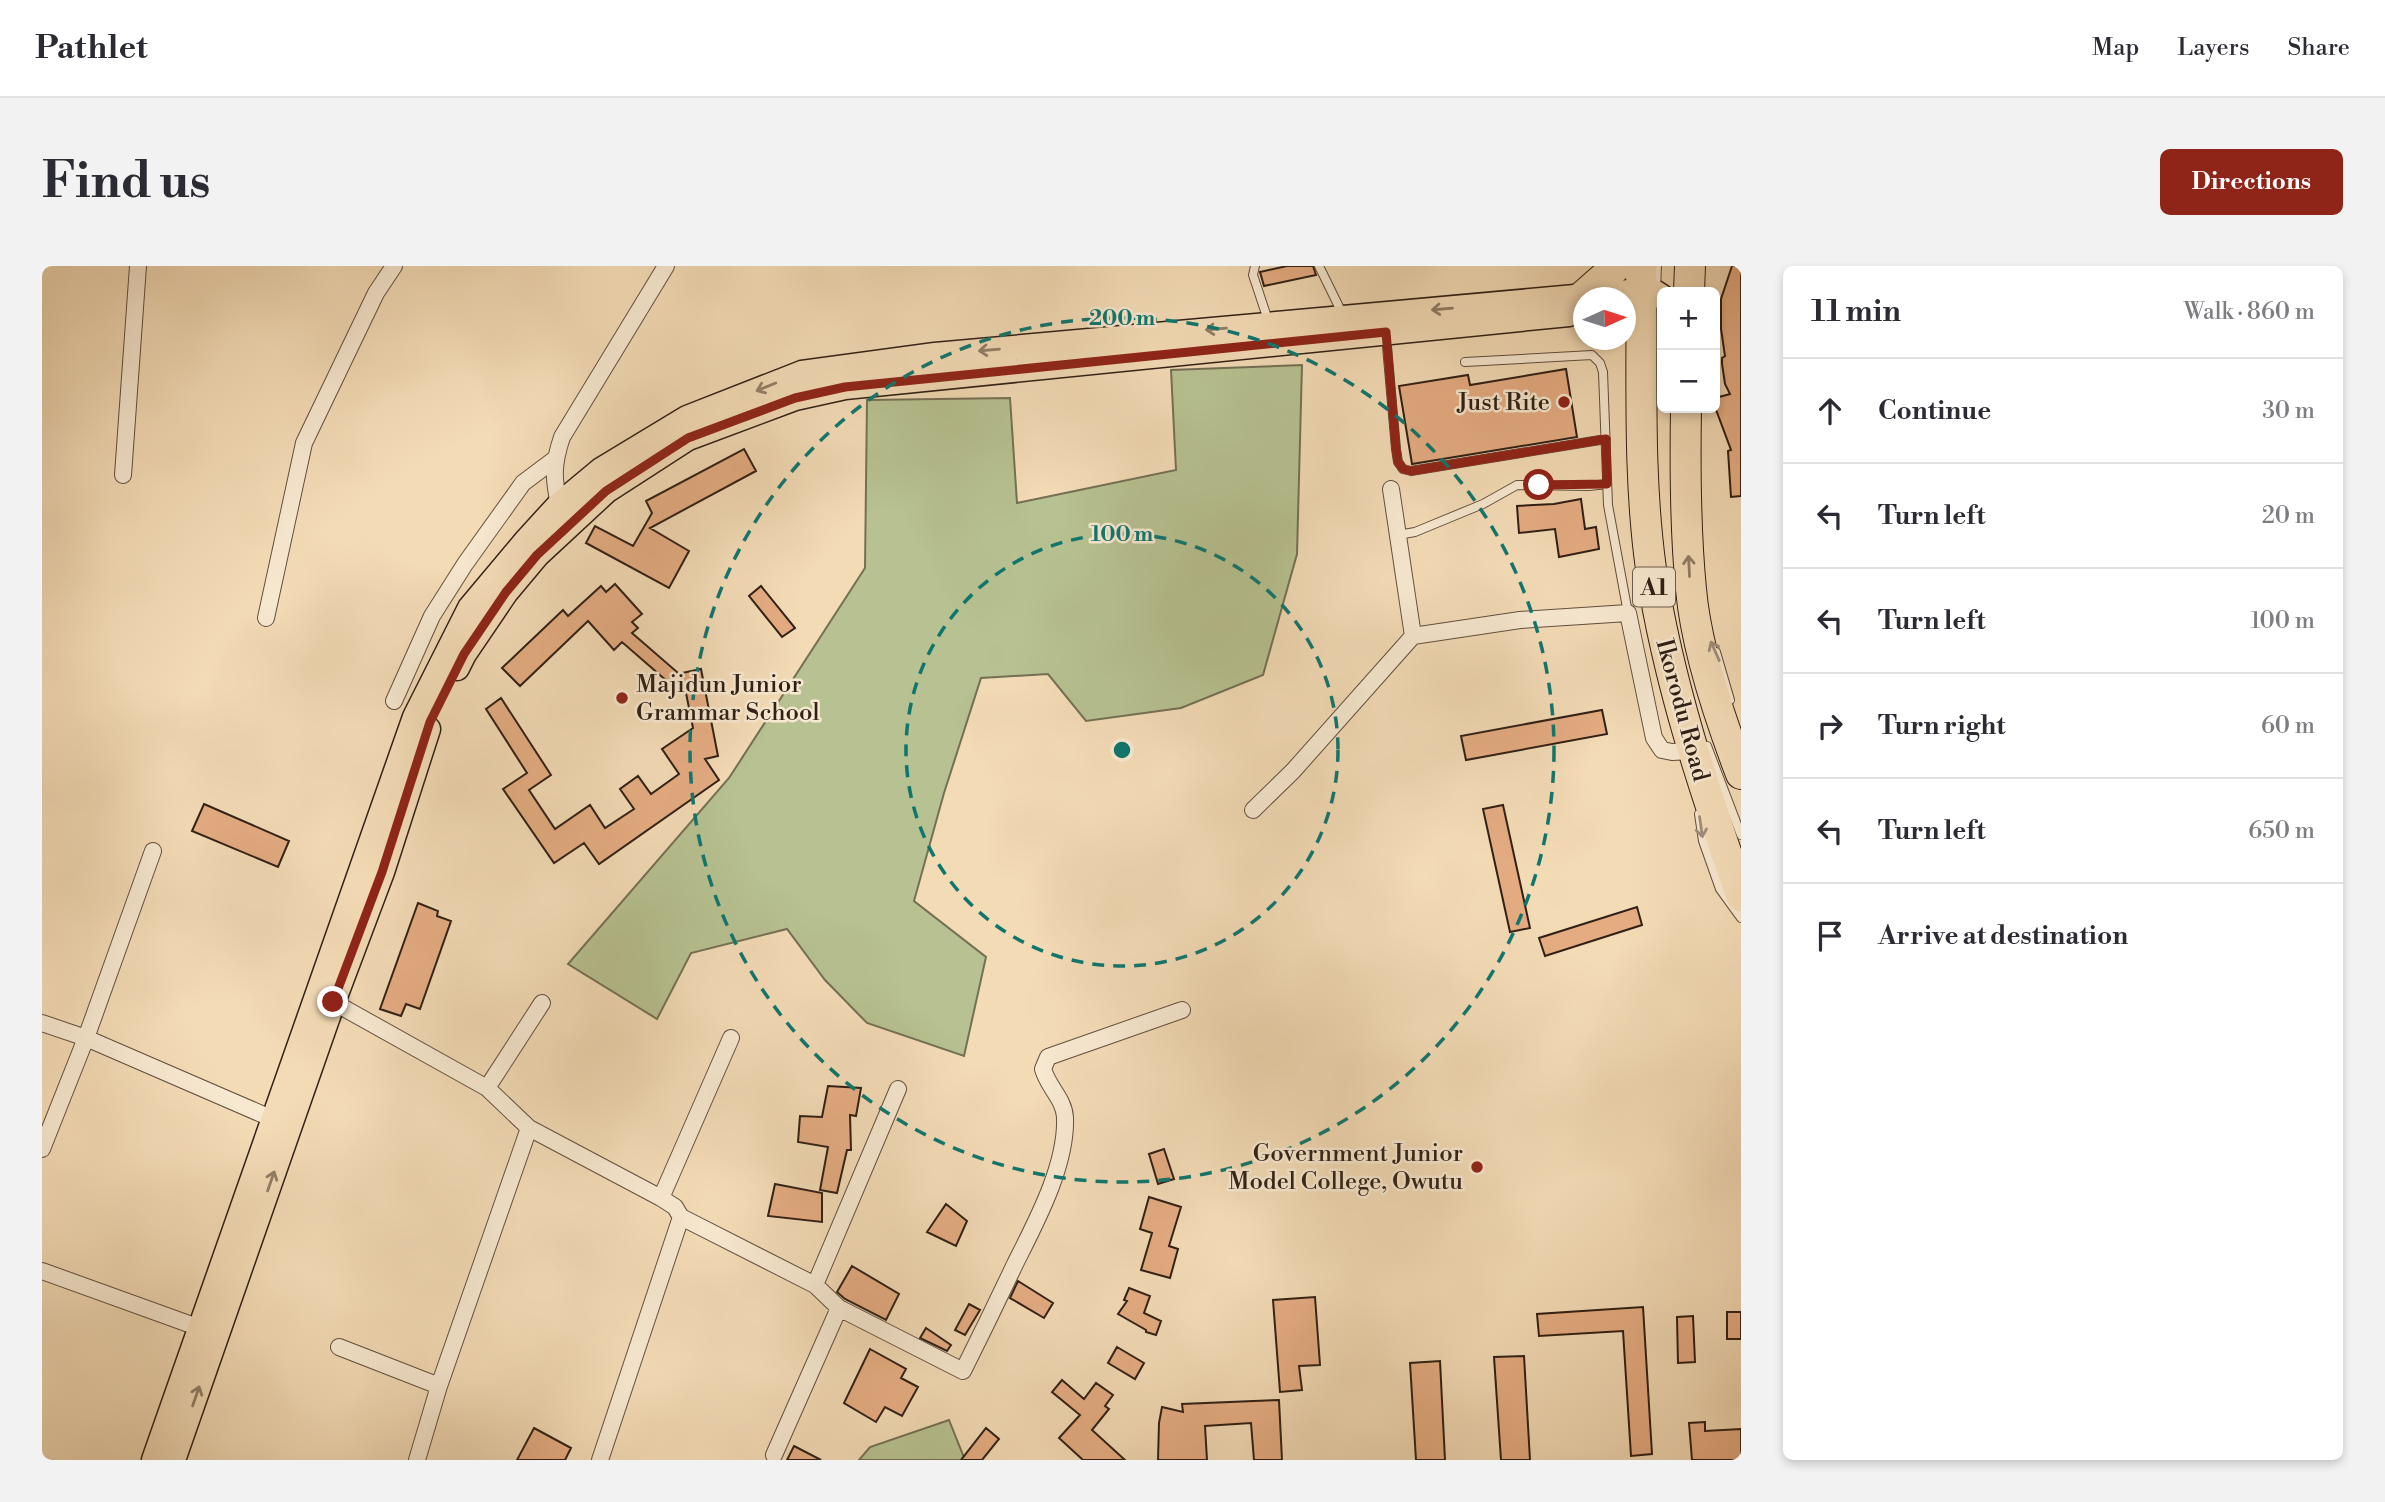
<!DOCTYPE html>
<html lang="en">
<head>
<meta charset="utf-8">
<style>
	body { margin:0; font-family:"Libre Bodoni",serif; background:#f2f2f3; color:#2b2b33 }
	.controls { position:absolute; right:21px; top:21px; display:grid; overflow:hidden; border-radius:10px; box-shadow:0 4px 10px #0003 }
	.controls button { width:63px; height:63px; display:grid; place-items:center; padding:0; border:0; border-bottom:2px solid #e1e1e2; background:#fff; color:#2b2b33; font:35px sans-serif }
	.compass { position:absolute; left:1531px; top:21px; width:63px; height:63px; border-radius:50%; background:#fff; box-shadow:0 4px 10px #0003; rotate:87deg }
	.stop { position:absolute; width:21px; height:21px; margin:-16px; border:5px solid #8f2418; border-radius:50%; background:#fff }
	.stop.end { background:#8f2418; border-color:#fff; box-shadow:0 2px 7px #0008 }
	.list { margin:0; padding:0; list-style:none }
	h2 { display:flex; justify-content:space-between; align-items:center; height:91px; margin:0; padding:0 28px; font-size:30px }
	h2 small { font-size:23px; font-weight:400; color:#7c7c81 }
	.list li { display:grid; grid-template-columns:46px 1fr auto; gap:21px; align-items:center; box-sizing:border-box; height:105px; padding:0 28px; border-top:2px solid #e1e1e2 }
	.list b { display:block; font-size:26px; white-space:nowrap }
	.list em { font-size:23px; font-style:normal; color:#7c7c81 }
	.icon { flex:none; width:38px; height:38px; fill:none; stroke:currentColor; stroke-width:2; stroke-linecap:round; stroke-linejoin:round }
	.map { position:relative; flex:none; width:1699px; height:1194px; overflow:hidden; border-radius:10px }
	header { display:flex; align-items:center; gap:42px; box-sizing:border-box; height:98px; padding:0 35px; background:#fff; border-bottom:2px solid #e1e1e2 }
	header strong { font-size:33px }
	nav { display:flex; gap:38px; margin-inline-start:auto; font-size:24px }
	.intro { display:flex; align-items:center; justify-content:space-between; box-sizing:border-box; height:168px; padding:0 42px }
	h1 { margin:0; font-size:49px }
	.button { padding:18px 32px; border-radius:10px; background:#8f2418; color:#fff; font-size:24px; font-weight:700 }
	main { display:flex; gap:42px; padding:0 42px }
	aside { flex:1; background:#fff; border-radius:10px; box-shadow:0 4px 10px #0003 }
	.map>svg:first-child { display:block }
</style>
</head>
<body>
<header>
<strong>Pathlet</strong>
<nav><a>Map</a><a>Layers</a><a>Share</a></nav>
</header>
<div class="intro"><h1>Find us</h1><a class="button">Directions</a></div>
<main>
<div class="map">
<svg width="1699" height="1194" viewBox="0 0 1699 1194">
	<rect width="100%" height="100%" fill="#f3dbb6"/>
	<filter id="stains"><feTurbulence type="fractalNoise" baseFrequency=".00286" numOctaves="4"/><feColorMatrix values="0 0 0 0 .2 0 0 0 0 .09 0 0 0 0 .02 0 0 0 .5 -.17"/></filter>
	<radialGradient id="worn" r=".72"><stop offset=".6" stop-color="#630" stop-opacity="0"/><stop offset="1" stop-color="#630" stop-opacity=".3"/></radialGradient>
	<path fill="#b7c191" stroke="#747054" stroke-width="2" d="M 1260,99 L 1255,288 L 1221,409 L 1139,442 L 1044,455 L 1006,408 L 939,412 L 902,527 L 872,635 L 944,691 L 922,790 L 825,757 L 783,714 L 745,663 L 649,687 L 615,753 L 526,698 L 687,512 L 823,302 L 825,134 L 968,132 L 975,237 L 1134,204 L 1129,104 Z
		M 907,1154 L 923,1194 L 817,1194 L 828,1181 Z"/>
	<path fill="#e5ac82" stroke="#312016" stroke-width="2" d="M 1245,0 L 1271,0 L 1274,9 L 1222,20 L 1218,6 Z
		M 1690,0 L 1699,0 L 1699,230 L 1689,231 L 1686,185 L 1689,184 L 1673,141 L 1673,132 L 1688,128 L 1683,118 L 1680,98 L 1680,92 L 1683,90 L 1679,63 L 1679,33 Z
		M 1524,103 L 1535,171 L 1370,198 L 1357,120 L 1426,109 L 1428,119 Z
		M 702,183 L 714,205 L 608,262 L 647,285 L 627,322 L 544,277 L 553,260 L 591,280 L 610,247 L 604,235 Z
		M 1539,233 L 1543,263 L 1554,261 L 1557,283 L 1517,291 L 1513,263 L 1477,267 L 1475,240 L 1512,238 Z
		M 573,318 L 600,348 L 590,356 L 596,362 L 590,367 L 635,406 L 626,416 L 580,376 L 572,384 L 546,355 L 478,420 L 460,402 L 521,344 L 526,350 L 559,320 L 564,326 Z
		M 719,320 L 753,362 L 740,371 L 707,330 Z
		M 659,403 L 676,490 L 663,493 L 677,514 L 557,598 L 542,577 L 512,597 L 461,523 L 485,507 L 444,443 L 459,432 L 509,509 L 487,524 L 513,563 L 548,539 L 563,562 L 592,543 L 578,523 L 596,510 L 609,528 L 637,508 L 620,483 L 651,462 L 640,407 Z
		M 1560,444 L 1565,468 L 1424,494 L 1419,470 Z
		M 162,538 L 247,575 L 236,601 L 150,565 Z
		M 1461,539 L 1488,662 L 1468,666 L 1441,543 Z
		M 376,637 L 396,645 L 395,650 L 409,655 L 378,743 L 364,738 L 359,750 L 338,743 Z
		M 1595,641 L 1600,659 L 1503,690 L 1497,672 Z
		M 786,820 L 819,822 L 814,850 L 808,849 L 809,884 L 805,884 L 795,927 L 778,924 L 786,881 L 756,876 L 758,850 L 780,851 Z
		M 1122,883 L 1132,913 L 1116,918 L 1107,888 Z
		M 733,918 L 780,927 L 780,956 L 726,950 Z
		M 1107,931 L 1139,941 L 1127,980 L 1136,983 L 1128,1012 L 1099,1004 L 1110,967 L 1098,963 Z
		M 904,938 L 925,955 L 914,980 L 885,966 Z
		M 810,1000 L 857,1028 L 844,1054 L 803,1033 L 795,1026 Z
		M 976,1015 L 1011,1037 L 1002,1052 L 968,1032 Z
		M 1087,1022 L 1108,1030 L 1102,1047 L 1119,1055 L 1114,1069 L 1104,1066 L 1104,1064 L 1076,1048 L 1085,1035 L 1082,1034 Z
		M 1273,1031 L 1278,1099 L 1257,1100 L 1260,1124 L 1238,1126 L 1231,1034 Z
		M 927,1038 L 938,1044 L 923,1069 L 913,1064 Z
		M 1601,1041 L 1610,1188 L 1589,1190 L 1581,1065 L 1497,1070 L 1495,1048 Z
		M 1685,1046 L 1699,1046 L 1699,1073 L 1685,1073 Z
		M 1651,1050 L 1653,1096 L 1636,1097 L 1635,1051 Z
		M 884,1062 L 909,1079 L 905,1085 L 878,1072 Z
		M 1075,1081 L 1102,1097 L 1093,1113 L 1066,1097 Z
		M 828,1083 L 864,1103 L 859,1112 L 876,1121 L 860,1150 L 843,1141 L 834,1156 L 802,1137 Z
		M 1482,1090 L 1488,1194 L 1459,1194 L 1452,1091 Z
		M 1398,1095 L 1403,1194 L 1374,1194 L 1368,1097 Z
		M 1020,1114 L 1042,1133 L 1054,1117 L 1071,1129 L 1063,1140 L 1067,1143 L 1050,1164 L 1083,1194 L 1041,1194 L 1017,1172 L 1038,1149 L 1010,1126 Z
		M 1237,1134 L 1240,1194 L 1212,1194 L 1209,1157 L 1163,1160 L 1165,1194 L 1116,1194 L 1117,1157 L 1120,1141 L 1141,1146 L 1140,1138 Z
		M 1663,1156 L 1663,1165 L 1699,1163 L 1699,1194 L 1650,1194 L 1647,1157 Z
		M 492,1162 L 529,1182 L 523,1194 L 475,1194 Z
		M 944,1162 L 957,1173 L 940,1194 L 919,1194 Z
		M 752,1180 L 779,1194 L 745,1194 Z"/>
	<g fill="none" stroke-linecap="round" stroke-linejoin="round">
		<g stroke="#624f3e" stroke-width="10">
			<path id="lane" d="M 1213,0 L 1211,9 L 1226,54
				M 1277,0 L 1301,49
				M 1614,25 L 1615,0
				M 1344,69 L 1354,183 L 1356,196 L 1361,203 L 1369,205 L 1564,173
				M 1423,96 L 1550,89 L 1558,97 L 1561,106 L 1566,239 L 1586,347
				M 1356,269 L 1373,266 L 1441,238 L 1475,219 L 1547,220 L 1565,218
				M 1674,386 L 1688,434
				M 1665,480 L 1699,569
				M 1657,548 L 1661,575 L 1678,623 L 1699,652"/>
		</g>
		<g stroke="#624f3e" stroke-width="18">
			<path id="street" d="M 81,209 L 96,0
				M 1349,223 L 1371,370 L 1478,354 L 1586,347 L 1612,472 L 1620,484 L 1630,486 L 1650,485
				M 517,239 C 511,211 511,198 520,171 L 624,0
				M 224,352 L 262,177 L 334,27 L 352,0
				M 352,435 L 390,350 L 423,298 L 481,217 L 513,193
				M 1211,544 L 1251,505 L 1371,370
				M 291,736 L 445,822 L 487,862 L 619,932 L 633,941 L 639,951 L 773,1019 L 797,1042 L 921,1105 C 939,1069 956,1034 973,998 C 994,956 1025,899 1023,851 C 1022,833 1006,821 1001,803 L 1006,791 L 1140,744
				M 0,757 L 44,772 L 231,853
				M 445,822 L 500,737
				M 0,883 L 44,772 L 111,585
				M 619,932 L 689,772
				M 0,1005 L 158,1062
				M 773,1019 L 856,823
				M 297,1081 L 397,1120
				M 732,1189 L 797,1042
				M 375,1194 L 397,1120 L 487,862
				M 558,1194 L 639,951"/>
		</g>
		<g stroke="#312016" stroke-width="27">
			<path id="primary" d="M 415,402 L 422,388 L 464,326 L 495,289 L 564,225 L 646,172 L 753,132 L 803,121 L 1527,48
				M 112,1194 L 373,451 L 428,342 L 485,274 L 517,239 L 559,204 L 645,152 L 760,107 L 893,89 L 1599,25 L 1614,27 L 1620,31
				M 131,1194 L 291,736 L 340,606 L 386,463"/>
		</g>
		<g stroke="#312016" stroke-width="32">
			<path id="highway" d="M 1599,0 C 1601,101 1595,202 1609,303 C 1626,416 1662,522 1699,630
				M 1647,26 L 1648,0
				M 1541,30 L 1575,0
				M 1644,142 C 1643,202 1643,263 1649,323 C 1654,382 1678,453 1699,508"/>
		</g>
		<use href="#lane" stroke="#f7e8d0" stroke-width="8"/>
		<use href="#street" stroke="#f7e8d0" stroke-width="16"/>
		<use href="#primary" stroke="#f3dbb6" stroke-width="24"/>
		<use href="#highway" stroke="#f3dbb6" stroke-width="30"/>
	</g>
	<defs><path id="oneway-shaft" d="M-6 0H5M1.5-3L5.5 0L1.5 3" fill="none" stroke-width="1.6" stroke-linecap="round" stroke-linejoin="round" transform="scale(1.75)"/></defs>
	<g stroke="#927e66">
		<use href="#oneway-shaft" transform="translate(1400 43) rotate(175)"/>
		<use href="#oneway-shaft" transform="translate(1174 63) rotate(175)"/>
		<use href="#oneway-shaft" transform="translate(947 84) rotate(175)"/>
		<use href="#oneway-shaft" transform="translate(724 121) rotate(158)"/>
		<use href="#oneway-shaft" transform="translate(1647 300) rotate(-93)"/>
		<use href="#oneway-shaft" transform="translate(229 915) rotate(-71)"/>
		<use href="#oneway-shaft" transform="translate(154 1130) rotate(-71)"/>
	</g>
	<g stroke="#9e8e7c">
		<use href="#oneway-shaft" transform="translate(1673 385) rotate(-114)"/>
		<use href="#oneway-shaft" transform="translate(1659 561) rotate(82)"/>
	</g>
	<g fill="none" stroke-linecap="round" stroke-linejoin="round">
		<path stroke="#8f2418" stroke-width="9" d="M 291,736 L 340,606 L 388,456 L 422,388 L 464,326 L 495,289 L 564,225 L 646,172 L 753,132 L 803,121 L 1344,66 L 1354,183 L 1356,196 L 1361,203 L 1369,205 L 1564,173 L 1565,218 L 1497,219"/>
	</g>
	<g fill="none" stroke="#0f766e" stroke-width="3.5" stroke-dasharray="12 9">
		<circle cx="1080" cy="484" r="216"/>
		<circle cx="1080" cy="484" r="432"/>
	</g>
	<g fill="#8f2418" stroke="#f7e8d0" stroke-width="2.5">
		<circle cx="1522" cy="136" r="7"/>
		<circle cx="580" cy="432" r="7"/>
		<circle cx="1435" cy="901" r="7"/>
	</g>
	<g text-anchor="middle" stroke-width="5" stroke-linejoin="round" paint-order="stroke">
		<rect fill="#f7e8d0" stroke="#6c5c4e" stroke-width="2" x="1591" y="301.5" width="42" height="39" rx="5"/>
		<g font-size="23" font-weight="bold" fill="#312016">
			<text x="1612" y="329">A1</text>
		</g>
		<g font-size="24" fill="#312016" stroke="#f7e8d0" text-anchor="end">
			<text x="1508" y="144">Just Rite</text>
			<text x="594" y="426" text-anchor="start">Majidun Junior<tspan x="594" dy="28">Grammar School</tspan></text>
			<text x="1421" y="895">Government Junior<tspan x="1421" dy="28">Model College, Owutu</tspan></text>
		</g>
		<g font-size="24" fill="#312016" stroke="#f7e8d0">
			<text transform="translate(1641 444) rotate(75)" y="8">Ikorodu Road</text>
		</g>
	</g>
	<circle cx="1080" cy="484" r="10" fill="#0f766e" stroke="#f7e8d0" stroke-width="3.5"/>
	<g font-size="21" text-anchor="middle" font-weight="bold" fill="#0f766e" stroke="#f7e8d0" stroke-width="5" stroke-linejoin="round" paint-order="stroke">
		<text x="1080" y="59">200 m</text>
		<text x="1080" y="275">100 m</text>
	</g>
	<rect width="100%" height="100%" filter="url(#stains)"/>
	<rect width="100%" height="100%" fill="url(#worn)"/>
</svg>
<div class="controls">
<button>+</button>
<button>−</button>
</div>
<svg class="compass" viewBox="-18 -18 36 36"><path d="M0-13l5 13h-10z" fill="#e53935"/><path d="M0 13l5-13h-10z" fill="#7c7c81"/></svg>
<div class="stop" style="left:1497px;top:219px"></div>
<div class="stop end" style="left:291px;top:736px"></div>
</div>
<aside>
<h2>11 min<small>Walk · 860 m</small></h2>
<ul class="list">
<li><svg class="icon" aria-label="ahead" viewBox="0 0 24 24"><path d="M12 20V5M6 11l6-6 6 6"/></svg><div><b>Continue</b></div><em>30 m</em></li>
<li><svg class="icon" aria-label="left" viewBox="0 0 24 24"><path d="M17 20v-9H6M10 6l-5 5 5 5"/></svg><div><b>Turn left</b></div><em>20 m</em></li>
<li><svg class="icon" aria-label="left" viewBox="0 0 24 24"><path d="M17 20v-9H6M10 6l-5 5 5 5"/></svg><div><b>Turn left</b></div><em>100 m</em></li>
<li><svg class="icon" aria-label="right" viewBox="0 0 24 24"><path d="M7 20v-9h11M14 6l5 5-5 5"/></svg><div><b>Turn right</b></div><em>60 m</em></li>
<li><svg class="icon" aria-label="left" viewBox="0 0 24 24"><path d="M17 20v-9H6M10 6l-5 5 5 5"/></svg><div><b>Turn left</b></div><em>650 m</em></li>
<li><svg class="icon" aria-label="arrive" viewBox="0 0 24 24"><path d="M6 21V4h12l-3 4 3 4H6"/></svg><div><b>Arrive at destination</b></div></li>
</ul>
</aside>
</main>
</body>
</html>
